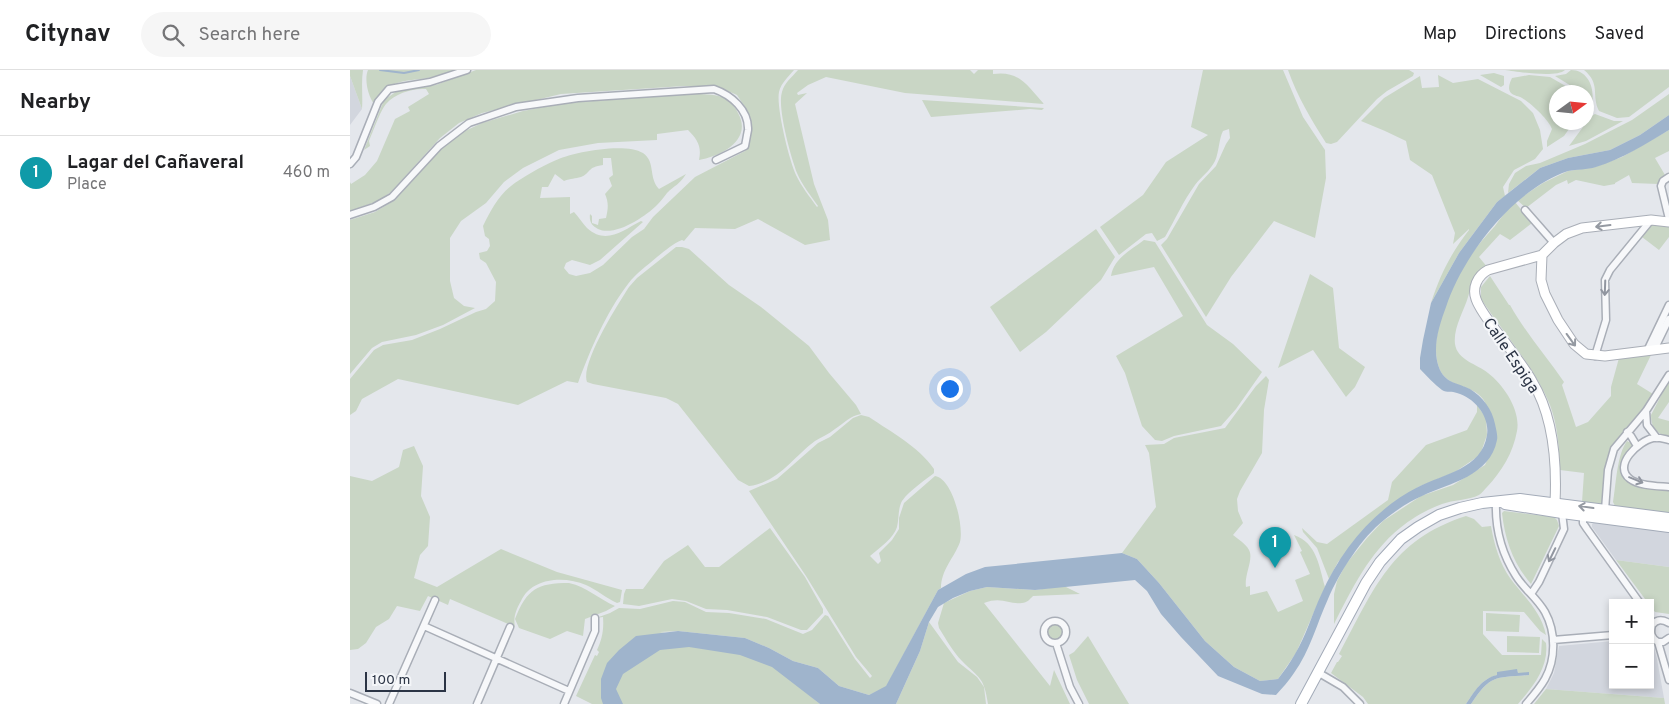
<!DOCTYPE html>
<html lang="en">
<head>
<meta charset="utf-8">
<style>
	body { margin:0; font-family:Overpass,sans-serif; background:#f6f6f6; color:#202124 }
	.controls { position:absolute; right:15px; bottom:15px; display:grid; overflow:hidden; border-radius:0px; box-shadow:0 2px 8px #0003 }
	.controls button { width:45px; height:45px; display:grid; place-items:center; padding:0; border:0; border-bottom:1px solid #e0e0e0; background:#fff; color:#202124; font:25px sans-serif }
	.compass { position:absolute; left:1199px; top:15px; width:45px; height:45px; border-radius:50%; background:#fff; box-shadow:0 2px 8px #0003; rotate:75deg }
	.scale { position:absolute; left:15px; bottom:12px; width:81px; box-sizing:border-box; padding-left:5px; border:2px solid #2b3445; border-top:0; font-size:14px; line-height:18px; white-space:nowrap; color:#2b3445; -webkit-text-stroke:4px #f4f6f9; paint-order:stroke }
	.you { position:absolute; left:599px; top:318px; width:18px; height:18px; margin:-12px; border:4px solid #fff; border-radius:50%; background:#1a73e8; box-shadow:0 0 0 8px #1a73e833 }
	.badge { display:grid; place-items:center; width:32px; height:32px; border-radius:50%; background:#d1495b; color:#fff; font-size:16px; font-weight:700 }
	.pin { position:absolute; translate:-50% -41px; filter:drop-shadow(0 1px 2px #0008) }
	.pin::after { content:''; position:absolute; top:26px; width:18px; height:15px; background:inherit; clip-path:polygon(0 0,100% 0,50% 100%) }
	.list { margin:0; padding:0; list-style:none }
	h2 { display:flex; justify-content:space-between; align-items:center; height:65px; margin:0; padding:0 20px; font-size:21px }
	h2 small { font-size:16px; font-weight:400; color:#757577 }
	.list li { display:grid; grid-template-columns:32px 1fr auto; gap:15px; align-items:center; box-sizing:border-box; height:75px; padding:0 20px; border-top:1px solid #e0e0e0 }
	.list b { display:block; font-size:19px; white-space:nowrap }
	.list p { margin:0; font-size:16px; white-space:nowrap; color:#757577 }
	.list em { font-size:16px; font-style:normal; color:#757577 }
	.icon { flex:none; width:28px; height:28px; fill:none; stroke:currentColor; stroke-width:2; stroke-linecap:round; stroke-linejoin:round }
	.map { position:relative; flex:none; width:1319px; height:634px; overflow:hidden }
	header { display:flex; align-items:center; gap:30px; box-sizing:border-box; height:70px; padding:0 25px; background:#fff; border-bottom:1px solid #e0e0e0 }
	header strong { font-size:24px }
	nav { display:flex; gap:28px; margin-inline-start:auto; font-size:18px }
	.search { width:350px; height:45px; background:#f6f6f6; display:flex; align-items:center; gap:12px; box-sizing:border-box; padding:0 18px; border-radius:28px; color:#757577; font-size:19px }
	main { display:flex }
	aside { flex:1; background:#fff }
	.map>svg:first-child { display:block }
</style>
</head>
<body>
<header>
<strong>Citynav</strong>
<div class="search"><svg class="icon" aria-label="search" viewBox="0 0 24 24"><circle cx="10" cy="10" r="6"/><path d="M15 15l6 6"/></svg>Search here</div>
<nav><a>Map</a><a>Directions</a><a>Saved</a></nav>
</header>
<main>
<aside>
<h2>Nearby<small></small></h2>
<ul class="list">
<li><span class="badge" style="background:#0f9aa8">1</span><div><b>Lagar del Cañaveral</b><p>Place</p></div><em>460 m</em></li>
</ul>
</aside>
<div class="map">
<svg width="1319" height="634" viewBox="0 0 1319 634">
	<rect width="100%" height="100%" fill="#e4e7ec"/>
	<path fill="#d2d6de" d="M 0,6 L 12,39 L 0,55 Z
		M 1245,452 L 1319,462 L 1319,497 L 1266,490 L 1242,457 L 1242,454 Z
		M 1263,571 L 1263,615 L 1300,615 L 1300,573 L 1304,577 L 1307,589 L 1314,628 L 1196,619 L 1204,603 L 1209,576 Z"/>
	<path fill="#c9d6c5" d="M 0,0 L 13,0 C 11,13 13,26 12,39 L 0,6 Z
		M 18,0 L 107,0 C 98,4 87,6 77,8 C 51,12 39,9 24,34 C 18,26 14,9 18,0 Z
		M 126,0 L 444,0 C 439,6 431,13 429,22 C 426,37 439,90 446,105 C 451,116 460,127 467,137 L 468,136 C 461,126 452,115 447,103 C 441,87 427,38 432,22 C 434,13 442,7 448,0 L 620,0 L 624,4 L 628,0 L 643,0 L 643,4 C 670,0 678,17 694,34 L 555,23 L 476,7 L 458,15 L 447,23 L 448,25 L 457,23 L 445,34 L 464,114 L 478,150 L 480,170 L 455,175 L 408,149 L 385,159 L 345,158 L 334,171 L 332,170 C 322,174 315,181 307,187 C 297,196 286,203 278,214 C 257,241 240,280 228,313 L 217,311 L 168,335 L 48,309 L 12,329 L 6,341 L 0,345 L 0,309 L 24,280 L 33,275 L 62,270 L 90,259 L 126,242 L 136,239 L 145,231 L 146,212 L 136,193 L 130,189 L 129,183 L 137,181 L 140,176 L 139,169 L 135,166 L 133,156 C 140,142 148,126 161,116 C 171,108 192,96 204,91 C 222,82 275,72 293,83 C 306,92 298,107 309,119 L 336,104 C 329,115 325,115 317,123 C 314,127 311,131 307,135 C 295,147 265,167 248,159 C 242,156 239,152 240,144 L 242,146 L 242,153 L 248,155 L 249,149 L 256,148 C 258,139 259,133 255,124 L 262,116 L 259,108 L 263,105 L 261,88 L 253,88 L 253,95 C 237,97 241,103 231,107 C 225,109 221,108 214,111 L 205,104 L 198,117 L 192,117 L 190,128 L 220,127 L 220,144 L 224,142 C 229,147 232,153 237,158 C 256,175 272,161 291,151 L 293,152 L 250,190 L 240,195 L 222,190 L 216,193 L 214,198 L 219,204 L 226,206 L 240,203 L 253,195 L 282,167 L 294,159 L 303,147 L 345,107 L 395,81 L 399,72 L 402,55 L 397,40 L 387,25 L 369,17 L 334,16 L 211,24 L 132,43 L 109,53 L 90,68 L 41,122 L 28,131 L 0,141 L 0,112 L 1,114 L 15,105 L 27,91 L 45,49 L 60,41 L 58,37 L 79,24 L 76,19 C 63,18 45,23 36,34 C 30,41 23,62 19,71 L 20,76 L 14,80 L 34,30 L 50,19 L 86,15 Z
		M 853,0 L 933,0 L 953,47 L 975,80 L 976,108 L 965,168 L 924,151 L 881,207 L 856,247 L 811,175 L 817,169 L 849,114 L 866,96 L 876,74 L 880,68 L 879,59 L 873,61 C 869,68 869,82 865,91 C 860,101 851,107 845,115 C 833,131 825,150 815,167 L 807,171 L 802,163 L 796,164 L 769,185 L 750,157 L 793,125 L 816,92 L 858,65 L 841,57 Z
		M 938,0 L 1059,0 L 1064,3 L 1063,6 L 1037,21 L 1027,29 L 987,72 L 981,74 L 976,73 C 961,49 947,26 938,0 Z
		M 1155,0 L 1215,0 C 1207,8 1168,2 1155,0 Z
		M 1221,0 C 1238,0 1245,18 1242,33 L 1237,26 L 1236,22 L 1231,22 L 1205,6 L 1216,4 Z
		M 1234,0 L 1319,0 L 1319,17 L 1279,47 L 1267,48 L 1249,41 C 1241,25 1251,14 1234,0 Z
		M 1144,3 L 1154,6 L 1154,15 L 1151,17 L 1130,5 Z
		M 1088,5 L 1103,13 L 1128,9 L 1171,31 L 1183,43 L 1190,60 L 1193,79 L 1185,89 L 1164,100 L 1153,117 L 1155,126 L 1147,132 L 1109,183 L 1081,233 C 1090,205 1101,183 1119,160 L 1119,159 L 1103,174 L 1105,163 L 1082,105 L 1060,90 L 1056,71 L 1035,61 L 1011,51 L 1034,28 L 1070,6 L 1072,18 L 1089,17 Z
		M 1179,5 L 1200,7 L 1219,18 L 1219,22 L 1206,22 L 1206,52 L 1228,53 L 1219,59 L 1214,66 L 1197,77 L 1197,71 L 1202,59 C 1199,50 1181,33 1172,28 C 1169,26 1164,26 1161,23 C 1157,19 1160,12 1162,8 Z
		M 342,24 C 352,24 363,24 372,27 C 380,31 385,36 388,43 C 403,70 371,86 349,90 C 352,76 347,69 338,60 L 307,64 L 307,70 L 248,73 L 209,80 L 173,98 L 154,112 L 136,133 L 111,151 L 100,168 L 100,211 L 104,228 L 114,236 L 125,238 L 93,255 L 66,265 L 32,272 L 22,278 L 0,304 L 0,150 L 25,142 L 45,130 L 96,74 L 113,62 L 132,53 L 173,41 L 215,33 Z
		M 1319,24 L 1319,45 L 1290,65 L 1260,80 L 1218,88 L 1190,98 L 1158,123 L 1159,114 L 1165,103 L 1176,96 L 1190,93 L 1235,74 L 1282,50 Z
		M 572,30 L 694,38 L 692,40 L 680,39 L 581,47 Z
		M 1245,44 L 1264,51 L 1273,51 L 1236,71 L 1219,76 L 1241,46 Z
		M 1319,60 L 1319,81 L 1305,88 L 1315,105 L 1308,114 L 1282,113 L 1279,105 L 1265,113 L 1265,114 L 1254,116 L 1226,110 L 1218,114 L 1217,110 L 1206,115 L 1176,138 L 1167,130 L 1193,113 L 1218,101 L 1245,97 L 1272,87 Z
		M 1165,132 L 1182,153 L 1160,170 L 1150,164 L 1129,187 L 1138,198 C 1120,204 1123,213 1118,227 C 1114,241 1103,258 1105,274 C 1107,290 1127,294 1138,303 C 1154,315 1171,341 1167,361 C 1163,383 1152,401 1137,417 C 1135,419 1132,423 1129,425 C 1119,430 1103,430 1092,434 C 1078,439 1062,448 1050,458 C 1019,483 1002,519 984,554 L 984,524 L 987,511 L 996,494 L 1017,468 L 1033,451 L 1071,426 L 1103,415 L 1135,395 L 1147,369 C 1144,360 1138,336 1133,329 C 1122,314 1098,318 1090,300 C 1076,270 1102,215 1118,189 C 1126,177 1136,166 1145,156 C 1151,148 1157,139 1165,132 Z
		M 1302,154 L 1319,156 L 1319,167 L 1309,180 L 1292,167 Z
		M 746,159 L 765,187 L 751,210 L 696,262 L 670,282 L 640,237 Z
		M 794,170 L 805,172 L 857,255 L 883,274 L 912,302 L 886,339 L 871,356 L 824,366 L 812,371 L 805,370 L 792,356 L 775,303 L 766,286 L 833,246 L 804,197 L 761,206 C 764,188 781,180 794,170 Z
		M 326,177 L 332,177 L 339,179 L 379,215 L 411,237 L 459,276 L 479,303 L 506,335 L 511,344 C 500,346 494,353 485,359 C 479,364 471,367 465,371 C 442,388 429,412 399,416 L 388,410 L 328,334 L 316,328 L 243,314 L 237,312 C 230,294 268,234 279,217 L 287,208 Z
		M 960,204 L 983,218 L 989,278 L 1015,297 L 1005,317 L 996,327 L 963,280 L 928,298 Z
		M 1140,206 L 1159,235 L 1160,235 C 1175,262 1196,286 1214,312 L 1212,315 L 1226,357 L 1238,352 L 1261,326 L 1261,317 L 1269,288 L 1301,285 L 1287,314 L 1303,324 L 1293,342 L 1267,373 L 1256,429 L 1251,434 L 1232,432 L 1234,403 L 1210,400 C 1209,378 1208,356 1200,335 C 1184,296 1154,264 1131,229 L 1131,217 Z
		M 916,306 L 919,310 L 914,340 L 912,383 L 890,421 L 887,429 L 888,441 L 893,453 L 883,465 C 888,469 896,474 899,480 C 904,489 894,505 896,517 L 900,516 L 900,525 L 917,521 L 928,542 L 953,531 L 945,510 L 960,504 L 950,482 L 952,481 L 944,465 C 967,473 969,496 975,517 L 946,583 L 928,609 L 910,611 L 884,597 L 855,571 L 809,513 L 787,489 L 772,483 L 806,437 L 799,383 L 795,375 L 814,374 L 824,368 L 875,358 L 906,316 Z
		M 1319,310 L 1319,332 L 1308,348 L 1319,351 L 1319,367 C 1307,364 1301,358 1301,345 Z
		M 1127,335 L 1136,348 L 1137,365 L 1130,385 L 1105,402 L 1068,417 L 988,492 L 979,509 L 967,478 L 953,462 L 952,458 L 967,472 L 977,474 L 1038,430 L 1042,412 L 1076,375 L 1117,360 L 1127,342 Z
		M 511,345 L 519,347 C 541,362 568,376 584,399 L 584,403 C 575,410 556,423 551,433 C 548,440 549,449 547,457 C 544,468 529,478 520,486 L 528,494 L 531,491 L 529,483 L 542,470 L 549,459 L 549,448 L 554,433 L 585,406 C 603,409 614,456 610,472 C 604,488 591,500 591,518 L 588,520 L 536,617 L 519,625 L 489,616 L 468,598 L 443,591 L 419,578 L 395,568 L 328,561 L 310,562 L 401,577 L 470,634 L 242,634 L 226,626 L 245,585 L 247,586 L 249,582 L 247,580 C 252,569 254,560 253,547 L 246,548 L 260,543 L 269,538 L 290,539 L 323,531 L 335,532 L 356,542 L 379,543 L 416,549 L 453,564 L 462,560 L 475,545 L 478,546 L 505,589 L 520,608 L 522,606 L 506,587 L 456,506 L 399,421 L 427,409 L 468,373 L 480,367 L 503,348 Z
		M 1277,371 L 1281,373 L 1282,376 L 1277,382 L 1273,397 L 1288,415 L 1319,421 L 1319,443 L 1265,436 L 1263,432 C 1266,415 1267,384 1277,371 Z
		M 64,376 L 73,396 L 71,426 L 80,447 L 78,476 L 70,485 L 64,508 L 87,517 L 151,479 L 207,502 L 272,520 L 270,532 L 267,533 C 256,528 247,520 236,515 C 215,506 182,507 171,531 C 166,540 163,547 165,557 L 100,529 L 98,535 L 78,526 L 70,541 L 47,536 L 39,549 L 26,557 L 16,573 L 8,579 L 0,580 L 0,406 L 22,411 L 49,397 L 53,380 Z
		M 1154,441 L 1204,447 L 1207,450 L 1209,456 L 1181,514 C 1163,493 1155,470 1152,443 Z
		M 1116,446 L 1124,449 L 1132,457 L 1141,456 C 1144,474 1150,494 1160,508 C 1174,527 1191,541 1196,565 L 1190,561 L 1174,542 L 1133,541 L 1133,564 L 1152,585 L 1191,585 L 1192,569 L 1196,573 C 1199,597 1183,617 1168,634 L 1121,634 C 1141,604 1145,608 1179,605 L 1168,603 L 1167,600 C 1135,608 1135,606 1116,634 L 1018,634 L 1013,627 L 981,603 L 987,592 L 988,592 L 992,586 L 989,584 C 1024,519 1041,470 1116,446 Z
		M 420,458 L 455,507 L 473,539 L 473,543 L 457,560 L 451,560 L 417,547 L 377,540 L 356,539 L 336,531 L 322,529 L 289,536 L 273,534 L 274,524 L 276,519 L 293,519 L 314,491 L 338,475 L 355,497 L 369,497 Z
		M 1266,490 L 1319,497 L 1319,544 L 1305,542 L 1300,536 L 1300,533 L 1298,533 Z
		M 219,513 C 237,517 249,529 265,536 L 256,541 L 235,549 L 233,566 L 217,561 L 200,569 L 169,558 L 165,549 C 177,519 187,513 219,513 Z
		M 714,516 L 730,524 L 683,526 C 680,529 677,533 672,533 C 659,535 652,526 634,533 L 700,616 L 704,600 L 720,634 L 638,634 C 634,607 630,609 612,591 C 603,582 596,569 589,558 L 588,553 L 594,533 L 620,521 L 637,517 L 685,520 Z
		M 1136,543 L 1170,545 L 1169,562 L 1136,561 Z
		M 579,552 L 608,592 L 627,607 L 634,617 L 636,634 L 546,634 L 570,581 Z
		M697 562a8 8 0 1 1 16 0a8 8 0 1 1-16 0Z
		M 738,566 L 779,634 L 739,634 L 727,610 L 719,585 L 724,582 Z
		M 1157,566 L 1190,567 L 1189,583 L 1157,582 Z
		M 1196,619 L 1314,628 L 1315,634 L 1184,634 Z"/>
	<path fill="#9fb4cc" d="M 1319,45 L 1319,60 C 1296,74 1272,89 1246,97 C 1237,100 1227,99 1218,101 C 1164,119 1113,185 1096,237 C 1089,256 1081,280 1090,300 C 1096,313 1108,313 1120,319 C 1133,327 1142,339 1145,354 C 1146,359 1148,366 1147,370 C 1140,406 1100,413 1072,426 C 1060,431 1045,441 1034,450 C 1012,467 989,503 978,529 C 967,553 960,581 944,603 C 939,611 932,618 926,625 L 912,624 L 868,606 L 831,567 L 811,544 L 797,521 L 785,510 L 685,520 L 637,517 L 620,521 L 603,528 L 588,537 L 579,552 L 570,581 L 546,634 L 470,634 L 422,597 L 390,585 L 339,577 L 310,580 L 273,604 L 266,619 L 273,634 L 253,634 L 251,628 L 251,609 L 257,593 L 269,580 L 286,566 L 328,561 L 395,568 L 419,578 L 443,591 L 468,598 L 489,616 L 519,625 L 536,616 L 588,520 L 616,504 L 635,497 L 772,483 L 787,489 L 809,513 L 855,571 L 884,597 L 910,611 L 928,609 C 934,601 940,593 945,584 C 956,566 962,544 971,525 C 991,480 1023,440 1068,417 C 1093,404 1132,399 1137,365 C 1140,347 1125,328 1107,323 C 1102,321 1097,323 1092,320 C 1084,314 1077,306 1070,299 L 1070,288 L 1073,270 L 1081,233 L 1109,183 L 1147,132 L 1190,98 L 1218,88 L 1260,80 L 1290,65 Z
		M 1167,599 L 1168,603 L 1179,602 L 1179,605 C 1145,608 1141,604 1121,634 L 1116,634 C 1125,621 1131,609 1147,605 L 1147,602 Z"/>
	<g fill="none" stroke-linecap="round" stroke-linejoin="round">
		<path stroke="#9fb4cc" stroke-width="2" d="M 30,0 L 54,3 L 69,0"/>
		<g stroke="#a9aeb7" stroke-width="9">
			<path id="street" d="M 0,94 L 6,87 L 28,32 L 39,19 L 80,12 L 117,0
				M 1319,107 L 1313,111 L 1311,116 L 1319,149
				M 1175,140 L 1204,173
				M 0,145 L 24,137 L 42,127 L 89,76 L 119,53 L 166,37 L 228,28 L 364,19 C 381,25 399,40 398,60 C 397,65 396,71 395,76 L 366,90
				M 1304,280 L 1319,249
				M 1297,281 L 1319,235
				M 1245,286 L 1256,250 L 1255,210 L 1260,200 L 1301,150
				M 1296,341 L 1297,355 L 1307,368
				M 1277,362 L 1281,366 L 1287,376
				M 1319,370 C 1314,369 1309,367 1303,368 C 1289,371 1262,395 1280,409 C 1289,416 1308,416 1319,417
				M 1146,432 C 1145,458 1152,484 1166,506 C 1174,519 1187,528 1195,542 C 1206,562 1206,589 1195,609 C 1190,618 1183,626 1176,634
				M 1255,440 L 1258,400 L 1264,379 L 1296,341 L 1319,305
				M 1233,446 L 1233,453 L 1237,459 L 1290,533
				M 1181,524 L 1189,512 L 1214,459 L 1212,443
				M694 562a11 11 0 1 1 22 0a11 11 0 1 1-22 0Z
				M 1319,553 C 1312,549 1307,549 1302,555 C 1300,563 1301,568 1308,572 L 1313,572 L 1319,568
				M 74,556 L 219,621
				M 1203,570 L 1263,565
				M 1308,572 L 1319,610
				M 706,573 L 720,617 L 729,634
				M 969,603 L 993,617 L 1010,634
				M 0,623 L 27,634
				M 39,634 L 85,530
				M 127,634 L 160,557
				M 214,634 L 245,561 L 245,548"/>
		</g>
		<g stroke="#a9aeb7" stroke-width="11">
			<path id="secondary" d="M 1319,152 L 1301,150 L 1232,158 L 1216,164 L 1204,173 L 1192,185 L 1191,210 L 1195,224 L 1208,250 L 1224,274 L 1236,284 L 1255,286 L 1319,278
				M 1192,185 L 1138,200 C 1127,206 1122,218 1126,229 C 1131,244 1151,266 1160,279 C 1168,290 1176,300 1182,311 C 1204,347 1207,392 1205,433"/>
		</g>
		<g stroke="#a3abb8" stroke-width="12">
			<path id="primary" d="M 1155,434 L 1212,443 L 1319,457
				M 951,634 L 1016,513 L 1030,492 L 1051,469 L 1068,457 L 1089,445 L 1110,438 L 1132,433 L 1170,429 L 1319,448"/>
		</g>
		<use href="#street" stroke="#f7f8fa" stroke-width="6"/>
		<use href="#secondary" stroke="#fff" stroke-width="9"/>
		<use href="#primary" stroke="#fff" stroke-width="10"/>
	</g>
	<defs><path id="oneway-shaft" d="M-6 0H5M1.5-3L5.5 0L1.5 3" fill="none" stroke-width="1.6" stroke-linecap="round" stroke-linejoin="round" transform="scale(1.25)"/></defs>
	<g stroke="#959aa2">
		<use href="#oneway-shaft" transform="translate(1253 156) rotate(173)"/>
		<use href="#oneway-shaft" transform="translate(1221 270) rotate(54)"/>
		<use href="#oneway-shaft" transform="translate(1236 437) rotate(-172)"/>
	</g>
	<g stroke="#9196a0">
		<use href="#oneway-shaft" transform="translate(1255 218) rotate(92)"/>
		<use href="#oneway-shaft" transform="translate(1286 410) rotate(22)"/>
		<use href="#oneway-shaft" transform="translate(1202 485) rotate(116)"/>
	</g>
	<g text-anchor="middle" stroke-width="4" stroke-linejoin="round" paint-order="stroke">
		<g font-size="16" fill="#2b3445" stroke="#f4f6f9">
			<text transform="translate(1162 285) rotate(56)" y="6">Calle Espiga</text>
		</g>
	</g>
</svg>
<div class="controls">
<button>+</button>
<button>−</button>
</div>
<svg class="compass" viewBox="-18 -18 36 36"><path d="M0-13l5 13h-10z" fill="#e53935"/><path d="M0 13l5-13h-10z" fill="#757577"/></svg>
<div class="scale">100 m</div>
<div class="you"></div>
<div class="pin badge" style="left:925px;top:498px;background:#0f9aa8">1</div>
</div>
</main>
</body>
</html>
